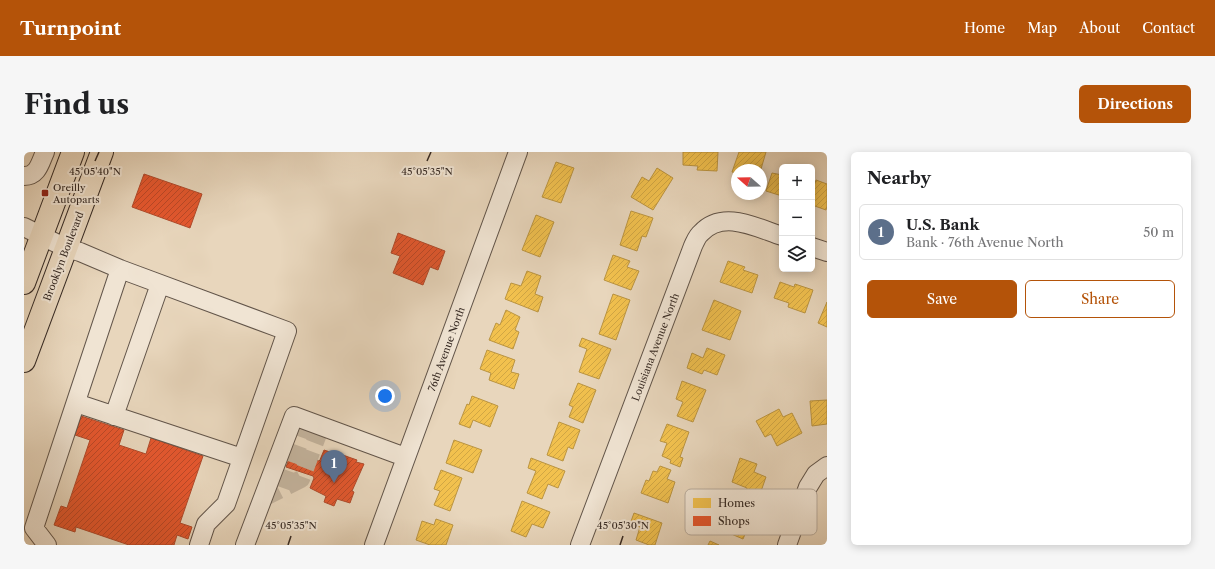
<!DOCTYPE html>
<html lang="en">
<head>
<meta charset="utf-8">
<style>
	body { margin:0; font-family:"Libre Caslon Text",serif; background:#f6f6f6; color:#202124 }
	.controls { position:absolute; right:12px; top:12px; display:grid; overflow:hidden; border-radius:6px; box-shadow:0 2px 10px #0003 }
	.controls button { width:36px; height:36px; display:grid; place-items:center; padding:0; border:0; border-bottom:1px solid #e0e0e0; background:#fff; color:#202124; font:20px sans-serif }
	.compass { position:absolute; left:707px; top:12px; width:36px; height:36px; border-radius:50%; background:#fff; box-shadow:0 2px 10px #0003; rotate:290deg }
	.you { position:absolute; left:361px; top:244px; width:14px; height:14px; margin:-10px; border:3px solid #fff; border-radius:50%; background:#1a73e8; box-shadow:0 0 0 6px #1a73e833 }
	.badge { display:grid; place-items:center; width:26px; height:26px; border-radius:50%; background:#b45309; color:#fff; font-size:13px; font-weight:700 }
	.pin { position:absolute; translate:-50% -33px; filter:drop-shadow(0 1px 2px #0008) }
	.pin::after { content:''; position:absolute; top:21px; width:14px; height:12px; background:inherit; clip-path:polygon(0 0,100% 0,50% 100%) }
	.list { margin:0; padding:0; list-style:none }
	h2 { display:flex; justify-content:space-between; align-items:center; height:52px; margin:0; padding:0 16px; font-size:17px }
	h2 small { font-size:13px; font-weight:400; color:#757577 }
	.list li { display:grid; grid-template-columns:26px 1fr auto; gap:12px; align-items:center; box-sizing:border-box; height:56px; margin:0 8px 8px; padding:0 8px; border:1px solid #e0e0e0; border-radius:6px }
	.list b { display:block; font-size:15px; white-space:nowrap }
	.list p { margin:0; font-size:13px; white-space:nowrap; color:#757577 }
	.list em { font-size:13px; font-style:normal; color:#757577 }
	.actions { display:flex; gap:8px; padding:12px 16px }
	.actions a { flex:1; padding:9px 0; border:1px solid #b45309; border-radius:6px; text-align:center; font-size:14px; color:#b45309 }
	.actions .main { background:#b45309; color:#fff }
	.icon { flex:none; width:22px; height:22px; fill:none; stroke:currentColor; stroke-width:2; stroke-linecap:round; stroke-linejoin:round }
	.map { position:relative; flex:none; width:803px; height:393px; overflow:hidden; border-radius:6px }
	header { display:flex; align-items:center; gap:24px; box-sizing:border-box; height:56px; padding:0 20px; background:#b45309; color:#fff }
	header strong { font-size:19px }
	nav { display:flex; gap:22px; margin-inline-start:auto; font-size:14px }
	.intro { display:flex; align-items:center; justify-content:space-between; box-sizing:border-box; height:96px; padding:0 24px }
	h1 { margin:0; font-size:28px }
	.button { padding:10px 18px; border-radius:6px; background:#b45309; color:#fff; font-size:14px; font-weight:700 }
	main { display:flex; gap:24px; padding:0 24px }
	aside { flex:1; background:#fff; border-radius:6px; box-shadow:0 2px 10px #0003 }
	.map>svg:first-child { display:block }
</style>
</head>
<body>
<header>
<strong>Turnpoint</strong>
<nav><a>Home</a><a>Map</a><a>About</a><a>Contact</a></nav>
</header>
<div class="intro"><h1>Find us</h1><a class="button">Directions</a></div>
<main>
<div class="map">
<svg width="803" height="393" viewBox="0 0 803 393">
	<defs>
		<pattern id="homes-hatch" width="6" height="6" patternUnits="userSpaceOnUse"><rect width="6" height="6" fill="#f2c14e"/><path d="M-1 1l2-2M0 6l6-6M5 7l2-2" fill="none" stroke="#d0a644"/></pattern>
		<pattern id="shops-hatch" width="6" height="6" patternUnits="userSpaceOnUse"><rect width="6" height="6" fill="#e4572e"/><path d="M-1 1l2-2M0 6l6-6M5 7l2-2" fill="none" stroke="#ba4827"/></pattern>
	</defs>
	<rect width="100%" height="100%" fill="#e8d6bc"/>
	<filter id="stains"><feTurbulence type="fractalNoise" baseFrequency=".005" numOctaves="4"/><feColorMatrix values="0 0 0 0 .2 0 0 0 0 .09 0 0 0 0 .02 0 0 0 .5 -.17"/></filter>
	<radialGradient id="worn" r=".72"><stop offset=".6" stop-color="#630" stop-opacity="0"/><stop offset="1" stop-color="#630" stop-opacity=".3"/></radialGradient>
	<path fill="url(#homes-hatch)" stroke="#ba9441" d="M 659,0 L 694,0 L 693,19 L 673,18 L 674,14 L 659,13 Z
		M 715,0 L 742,0 L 737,17 L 731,15 L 730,18 L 713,18 L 713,21 L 708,20 Z
		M 532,10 L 550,16 L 537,51 L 518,45 Z
		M 633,16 L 649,26 L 629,58 L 607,45 L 618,25 L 625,29 Z
		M 748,21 L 758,23 L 758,44 L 742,39 Z
		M 792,28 L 803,32 L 803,54 L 802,58 L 788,53 L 788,40 Z
		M 607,59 L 629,66 L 622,85 L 618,84 L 613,99 L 596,93 Z
		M 512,63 L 530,70 L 516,105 L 498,98 Z
		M 589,103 L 606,109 L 603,115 L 615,119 L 607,138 L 580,128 Z
		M 704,109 L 721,115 L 719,118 L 734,123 L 728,141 L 696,130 Z
		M 503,119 L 517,124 L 511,142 L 519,145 L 514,160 L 481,147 L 487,131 L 497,134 Z
		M 756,130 L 770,135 L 771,132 L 789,138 L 781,161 L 764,155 L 765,151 L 750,146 Z
		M 589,142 L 606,148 L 592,188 L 575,182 Z
		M 690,148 L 717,159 L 706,188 L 678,178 Z
		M 803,150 L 803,175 L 794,171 Z
		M 482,158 L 496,165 L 491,178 L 495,180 L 489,197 L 465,188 L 472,171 L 476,173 Z
		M 558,186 L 587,197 L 575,227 L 555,220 L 563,197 L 555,194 Z
		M 683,196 L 701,203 L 693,223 L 680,218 L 678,222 L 663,216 L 668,201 L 679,206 Z
		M 463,198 L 491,208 L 487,220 L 495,222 L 490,237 L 465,228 L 467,221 L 456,217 Z
		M 658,229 L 682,238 L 669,270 L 653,264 L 659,250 L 652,247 Z
		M 554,231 L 572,238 L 559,271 L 545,265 L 549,255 L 545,253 Z
		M 448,244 L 474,254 L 466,275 L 449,268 L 446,276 L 435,272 L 443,252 L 445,253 Z
		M 803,248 L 803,272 L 788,274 L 786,249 Z
		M 755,257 L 759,265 L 768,261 L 778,281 L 753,294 L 747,282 L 741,285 L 732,269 Z
		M 535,270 L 556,278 L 549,297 L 544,295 L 539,309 L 523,303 Z
		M 643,272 L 665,280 L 656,305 L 659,306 L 656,315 L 646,311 L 647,308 L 638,304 L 643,291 L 636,289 Z
		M 430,288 L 458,298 L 449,321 L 422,311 Z
		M 507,306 L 541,319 L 534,336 L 524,332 L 518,347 L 503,341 L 512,319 L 504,316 Z
		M 716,306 L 733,312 L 730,320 L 742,325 L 735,345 L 722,340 L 723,336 L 708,330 Z
		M 636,314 L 647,318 L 643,327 L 651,330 L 644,351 L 617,341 L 622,328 L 625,329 L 629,319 L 633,320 Z
		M 417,318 L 438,326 L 426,359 L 410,353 L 416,339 L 410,337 Z
		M 498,349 L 526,360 L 519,376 L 508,372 L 502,385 L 487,379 Z
		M 701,350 L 721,358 L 717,370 L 725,373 L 719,387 L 705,381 L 708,376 L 693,371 Z
		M 610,361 L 638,371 L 631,393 L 625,393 L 612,388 L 616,375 L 606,372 Z
		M 412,367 L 429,373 L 422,393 L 406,393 L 392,388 L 398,369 L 410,373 Z
		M 686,389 L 695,393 L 684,393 Z"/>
	<path fill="url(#shops-hatch)" stroke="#b04a2b" d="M 120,22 L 178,42 L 166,76 L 108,55 Z
		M 374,81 L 421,99 L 414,118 L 406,115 L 399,133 L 369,121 L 376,104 L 367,101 Z
		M 57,264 L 100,278 L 95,293 L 122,302 L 127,286 L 179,304 L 156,371 L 168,375 L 164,387 L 153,383 L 150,393 L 105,393 L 52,375 L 51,380 L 30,373 L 37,354 L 43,356 L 66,288 L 51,283 Z
		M 300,298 L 312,302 L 313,301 L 333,308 L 332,310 L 340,312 L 328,339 L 330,340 L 326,351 L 313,347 L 310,354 L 300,350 L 302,344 L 286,336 L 290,326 L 289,324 L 262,315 L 268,299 L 295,309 L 296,308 Z"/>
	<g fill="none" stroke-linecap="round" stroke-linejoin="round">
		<path stroke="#c4b49e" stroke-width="18" stroke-dasharray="18 9" stroke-linecap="butt" d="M 259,336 L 283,269
			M 239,346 L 277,327 L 297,274"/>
		<g stroke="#62554a" stroke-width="20">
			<path id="minor" d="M 0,24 C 14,24 16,11 21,0
				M 0,75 L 42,96 L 56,100 L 96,117
				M 788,95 L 803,100
				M 52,251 L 218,306
				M 90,264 L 136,132
				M 23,393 L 10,376 L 96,117 L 263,179 L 202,352 L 182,372 L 175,393
				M 221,393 L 270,264 L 381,305
				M 350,393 L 494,0
				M 556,393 L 669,94 C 671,90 673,84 677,81 C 699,57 733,76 758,84
				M 763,393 L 784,335 L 792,322 L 803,314"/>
		</g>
		<g stroke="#362a24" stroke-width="24">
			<path id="major" d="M 0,131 L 49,0
				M 0,209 L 78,0"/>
		</g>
		<use href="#minor" stroke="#f0e4d3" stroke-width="18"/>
		<use href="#major" stroke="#e8d6bc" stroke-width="22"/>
	</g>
	<path fill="none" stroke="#362a24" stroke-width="1.5" d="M 71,9 L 75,0M 403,9 L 407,0M 264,393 L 267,384M 596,393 L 599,384"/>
	<rect fill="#8f2418" stroke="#f0e4d3" stroke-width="1.5" x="17" y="37" width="8" height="8" rx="2"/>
	<g text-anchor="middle" stroke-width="4" stroke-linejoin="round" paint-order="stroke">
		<g font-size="10" fill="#362a24" stroke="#f0e4d3" text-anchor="start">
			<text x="29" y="39">Oreilly<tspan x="29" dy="12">Autoparts</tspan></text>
		</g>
		<g font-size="10" fill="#362a24" stroke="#f0e4d3">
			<text transform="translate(39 104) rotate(-69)" y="4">Brooklyn Boulevard</text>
			<text transform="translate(631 195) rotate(-69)" y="4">Louisiana Avenue North</text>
			<text transform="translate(422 197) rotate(-70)" y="4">76th Avenue North</text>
		</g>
	</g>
	<rect x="661" y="337" width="132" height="46" rx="6" fill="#f0e4d3" stroke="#b8ac9e" stroke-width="1"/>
	<rect x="669" y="346" width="18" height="10" fill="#f2c14e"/>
	<rect x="669" y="364" width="18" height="10" fill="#e4572e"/>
	<g font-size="11" fill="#362a24">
		<text x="694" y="355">Homes</text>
		<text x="694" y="373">Shops</text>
	</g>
	<g font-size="10" text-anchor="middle" fill="#362a24" stroke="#f0e4d3" stroke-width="4" stroke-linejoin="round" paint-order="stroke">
		<text x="71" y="23">45°05'40"N</text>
		<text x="403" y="23">45°05'35"N</text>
		<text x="267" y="377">45°05'35"N</text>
		<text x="599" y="377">45°05'30"N</text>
	</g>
	<rect width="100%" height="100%" filter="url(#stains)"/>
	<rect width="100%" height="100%" fill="url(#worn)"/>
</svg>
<div class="controls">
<button>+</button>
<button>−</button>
<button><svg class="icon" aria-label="layers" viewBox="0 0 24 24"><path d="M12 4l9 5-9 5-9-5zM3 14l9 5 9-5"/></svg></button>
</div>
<svg class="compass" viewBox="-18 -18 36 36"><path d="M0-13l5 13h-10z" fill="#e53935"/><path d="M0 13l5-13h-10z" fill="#757577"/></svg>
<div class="you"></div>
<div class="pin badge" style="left:310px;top:331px;background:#5c6f8a">1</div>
</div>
<aside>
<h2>Nearby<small></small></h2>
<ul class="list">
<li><span class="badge" style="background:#5c6f8a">1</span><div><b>U.S. Bank</b><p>Bank · 76th Avenue North</p></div><em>50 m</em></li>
</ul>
<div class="actions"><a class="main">Save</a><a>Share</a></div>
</aside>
</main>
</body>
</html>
